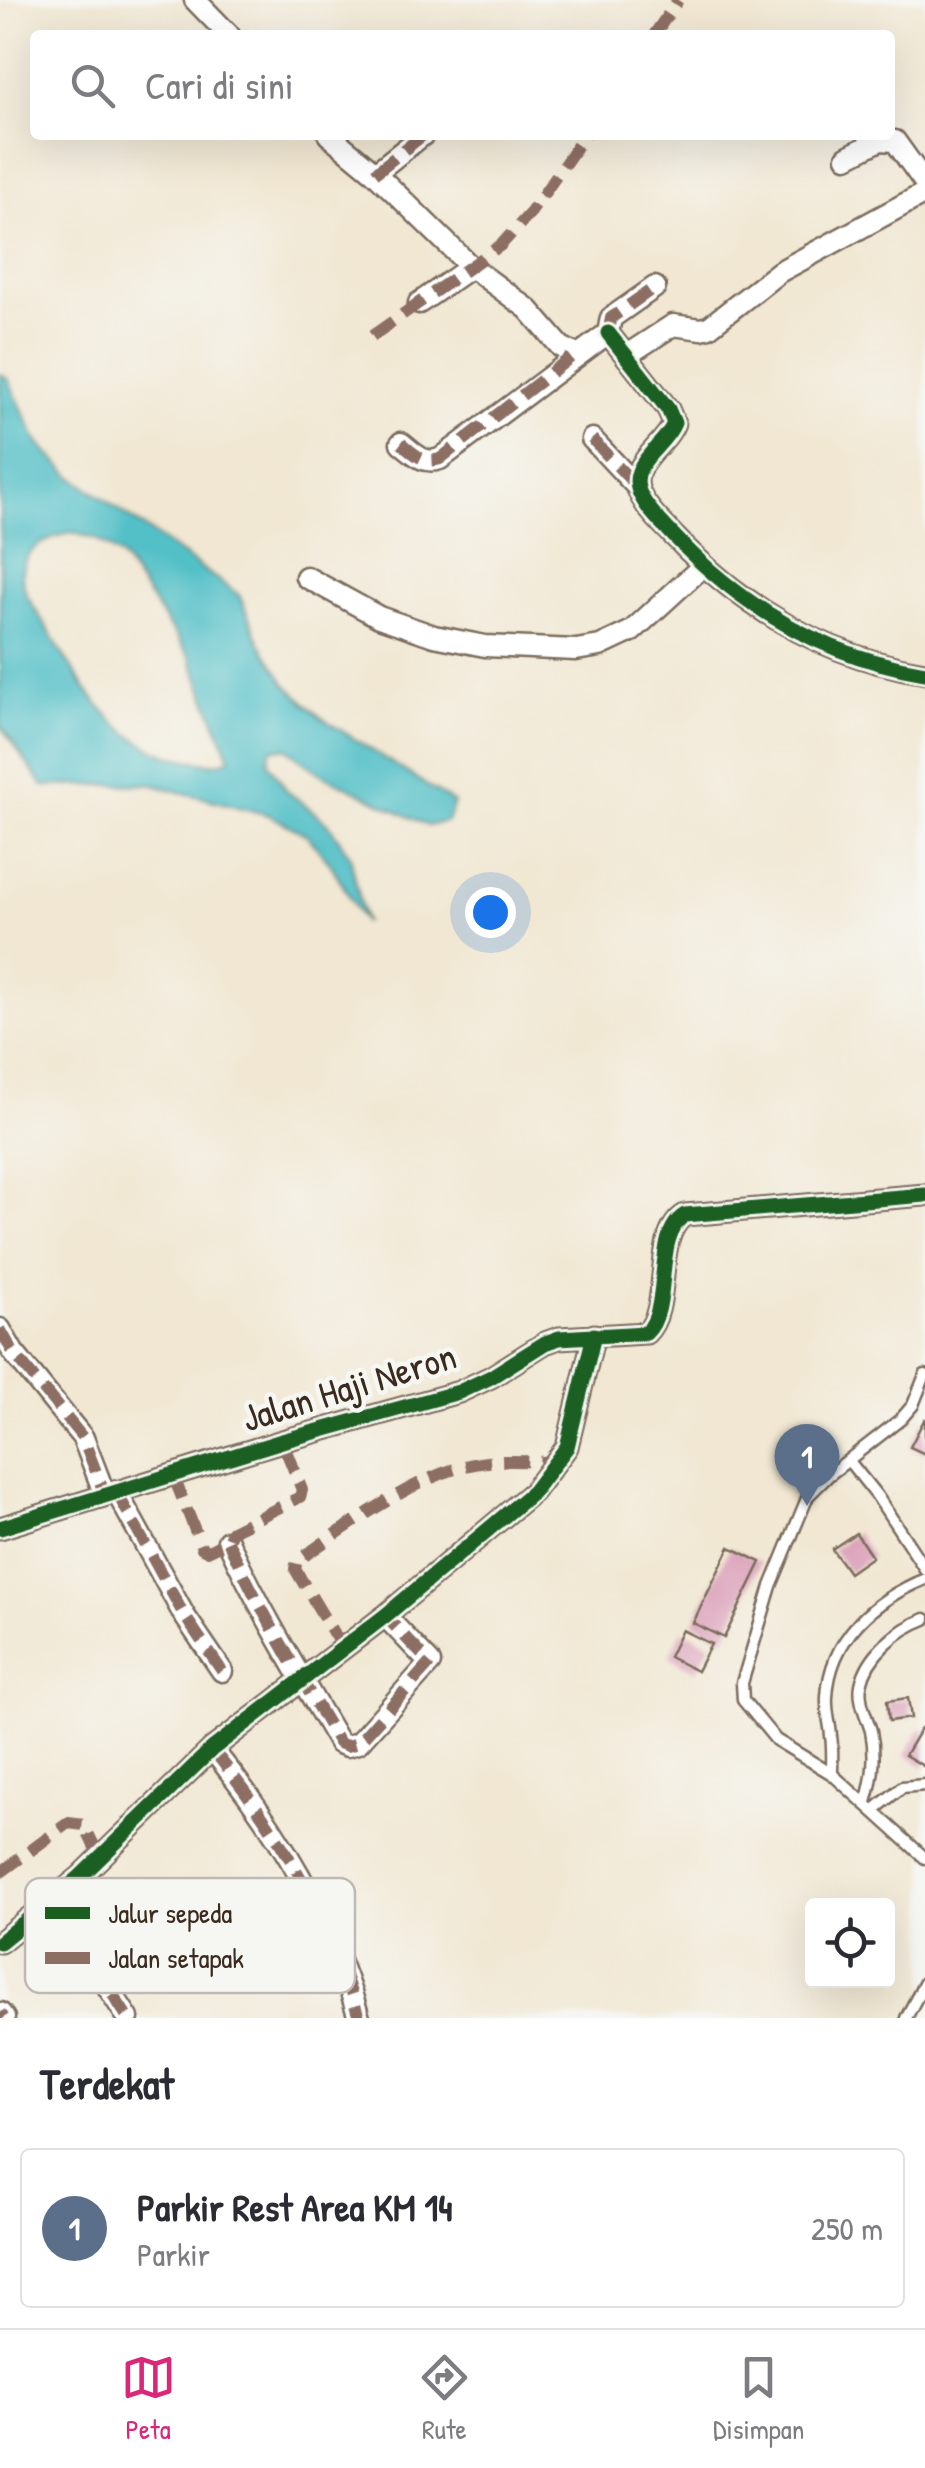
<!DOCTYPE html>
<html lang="id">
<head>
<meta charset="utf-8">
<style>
	body { margin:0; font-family:"Patrick Hand",sans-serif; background:#f7f7f7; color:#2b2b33 }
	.controls { position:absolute; right:30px; bottom:30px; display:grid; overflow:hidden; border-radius:10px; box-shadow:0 10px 40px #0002 }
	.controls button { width:90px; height:90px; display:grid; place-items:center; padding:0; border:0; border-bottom:2px solid #e1e1e2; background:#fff; color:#2b2b33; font:50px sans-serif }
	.you { position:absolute; left:490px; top:912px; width:35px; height:35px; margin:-25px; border:8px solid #fff; border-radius:50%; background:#1a73e8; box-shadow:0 0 0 15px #1a73e833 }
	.badge { display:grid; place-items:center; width:65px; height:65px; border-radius:50%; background:#db2777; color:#fff; font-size:32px; font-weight:700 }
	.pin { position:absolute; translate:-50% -82px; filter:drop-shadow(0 2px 5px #0008) }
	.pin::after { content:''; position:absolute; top:52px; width:35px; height:30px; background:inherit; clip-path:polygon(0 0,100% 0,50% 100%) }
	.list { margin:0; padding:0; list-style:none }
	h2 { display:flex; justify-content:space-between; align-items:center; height:130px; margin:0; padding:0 40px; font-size:42px }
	h2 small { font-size:32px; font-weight:400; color:#7c7c81 }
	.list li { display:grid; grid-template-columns:65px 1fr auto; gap:30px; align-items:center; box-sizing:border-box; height:160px; margin:0 20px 20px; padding:0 20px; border:2px solid #e1e1e2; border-radius:10px }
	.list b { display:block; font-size:38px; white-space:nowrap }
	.list p { margin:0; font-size:32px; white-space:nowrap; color:#7c7c81 }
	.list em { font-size:32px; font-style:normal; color:#7c7c81 }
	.icon { flex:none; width:55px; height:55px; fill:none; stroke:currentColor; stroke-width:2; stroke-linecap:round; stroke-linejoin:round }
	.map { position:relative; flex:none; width:925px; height:2018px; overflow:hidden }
	.search { position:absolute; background:#fff; box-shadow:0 10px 40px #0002; left:30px; right:30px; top:30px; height:110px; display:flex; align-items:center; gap:25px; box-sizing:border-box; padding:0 35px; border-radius:10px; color:#7c7c81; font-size:38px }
	.sheet { height:310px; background:#fff }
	nav { display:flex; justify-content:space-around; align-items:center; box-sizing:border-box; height:140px; border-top:2px solid #e1e1e2; background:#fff; font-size:28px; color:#7c7c81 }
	nav a { display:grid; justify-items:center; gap:5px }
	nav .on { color:#db2777 }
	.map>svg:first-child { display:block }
</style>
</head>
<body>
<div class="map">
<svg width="925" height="2018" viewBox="0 0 925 2018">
	<rect width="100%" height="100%" fill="#f6f6f2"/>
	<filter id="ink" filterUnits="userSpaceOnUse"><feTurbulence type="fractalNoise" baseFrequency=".01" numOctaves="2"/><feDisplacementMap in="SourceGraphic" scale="20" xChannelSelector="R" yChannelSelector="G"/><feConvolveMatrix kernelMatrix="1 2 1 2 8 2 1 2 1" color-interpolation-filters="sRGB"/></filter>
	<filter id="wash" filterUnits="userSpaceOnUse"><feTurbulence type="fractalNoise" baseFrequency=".0048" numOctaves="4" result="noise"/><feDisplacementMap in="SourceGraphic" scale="40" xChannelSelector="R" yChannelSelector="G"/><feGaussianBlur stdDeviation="2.25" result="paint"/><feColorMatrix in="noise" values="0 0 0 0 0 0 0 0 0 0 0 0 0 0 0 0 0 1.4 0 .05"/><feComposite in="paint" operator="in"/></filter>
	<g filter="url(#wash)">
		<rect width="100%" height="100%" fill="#f1e7d2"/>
		<path fill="#52c0c7" stroke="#467572" stroke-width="2.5" fill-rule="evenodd" d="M 0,374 L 8,379 L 38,443 L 70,475 L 239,595 L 260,643 L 285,683 L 319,716 L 454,803 L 447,821 L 428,826 L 319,773 L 286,748 L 271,749 L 268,762 L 287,791 L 328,823 L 350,856 L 365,923 L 330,863 L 307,835 L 269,815 L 150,784 L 43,786 L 0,725 ZM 71,532 L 96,539 L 121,556 L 190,657 L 230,758 C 218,766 208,763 194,761 C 120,752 82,687 47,628 C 37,611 17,588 23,566 C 29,544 53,538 71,532 Z"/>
		<g id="blocks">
			<path fill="#dca2ba" d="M 925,1418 L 925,1454 L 910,1447 Z
				M 856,1533 L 872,1557 L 849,1573 L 832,1549 Z
				M 730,1547 L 761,1562 L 724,1638 L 693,1623 Z
				M 682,1630 L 711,1644 L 697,1671 L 669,1657 Z
				M 908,1698 L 911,1718 L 889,1721 L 887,1701 Z
				M 921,1728 L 925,1730 L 925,1767 L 905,1755 Z"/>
		</g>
	</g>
	<g filter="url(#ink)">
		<use href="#blocks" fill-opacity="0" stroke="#7b6c5d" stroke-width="2.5"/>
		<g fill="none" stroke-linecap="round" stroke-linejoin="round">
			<g stroke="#7b6c5d" stroke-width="15">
				<path id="lane" d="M 925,1375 L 913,1405 L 901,1419 L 829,1475 L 808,1496 L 771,1586 L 742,1683 L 743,1700 L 776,1740 L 832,1774 L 925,1858
					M 849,1461 L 877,1496 L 925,1569
					M 832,1774 C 832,1762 833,1748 831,1736 C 830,1723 826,1711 827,1697 C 830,1638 874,1600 925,1579
					M 866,1802 C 873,1780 876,1755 871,1731 C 867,1717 858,1701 861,1685 C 867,1655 898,1629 925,1619
					M 874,1810 L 902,1787 L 925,1785
					M 906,2018 L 925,1982"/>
			</g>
			<g stroke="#7b6c5d" stroke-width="25">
				<path id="street" d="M 195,0 L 229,35
					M 329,135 L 375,173 L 471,267 L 528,309 L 561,347 L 575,354
					M 847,157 L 880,140 L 895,141 L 925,183
					M 375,173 L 423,135
					M 419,303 L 471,267
					M 608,333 L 668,409 L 674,423 C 666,445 631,462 638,488 C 642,505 663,524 675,537 C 744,609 825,657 925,673
					M 608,333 L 611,318 L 655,287
					M 627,355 L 673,325 L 701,329 L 709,327 L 779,272 L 925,193
					M 592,439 L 638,488
					M 401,443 C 414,453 423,465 440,459 L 608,333
					M 306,577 L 379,617 L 434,636 L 485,646 L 576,650 L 600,646 L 632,631 L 703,566
					M 0,1329 L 13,1352 L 83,1438 L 105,1495
					M 116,1491 L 184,1615 L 222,1671
					M 0,1528 L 282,1441 L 459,1392 L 491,1377 L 545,1343 L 559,1338 L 646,1333 C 673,1308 652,1235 685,1215 L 925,1195
					M 228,1541 C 260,1611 300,1676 339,1743 L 347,1746 L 358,1743 L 430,1663 L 385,1616
					M 212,1749 C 280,1832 328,1914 359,2018
					M 52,1901 L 128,2018
					M 0,1942 L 80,1877 L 212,1749 L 385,1616 L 533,1492 L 567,1447 L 594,1335
					M 0,2013 L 4,2018"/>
			</g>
			<use href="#lane" stroke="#fff" stroke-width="10"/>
			<use href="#street" stroke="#fff" stroke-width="20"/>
			<path stroke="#8d6e63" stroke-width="12" stroke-dasharray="25 12" stroke-linecap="butt" d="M 654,35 L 678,0
				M 375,173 L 423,135
				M 608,333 L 611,318 L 655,287
				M 372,336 L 501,245 L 531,212 L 585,135
				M 592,439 L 638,488
				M 401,443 C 414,453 423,465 440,459 L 575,354
				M 0,1329 L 13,1352 L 83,1438 L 105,1495
				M 173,1475 L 202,1548 L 208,1551 L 228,1541 L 232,1531 L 300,1497 L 302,1490 L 282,1441
				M 116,1491 L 184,1615 L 222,1671
				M 228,1541 C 260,1611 300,1676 339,1743 L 347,1746 L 358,1743 L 430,1663 L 385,1616
				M 343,1649 L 295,1569 L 297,1561 C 347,1527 419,1472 480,1463 C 505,1459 532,1462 557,1462
				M 212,1749 C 280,1832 328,1914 359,2018
				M 0,1873 L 68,1823 L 84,1825 L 100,1858
				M 52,1901 L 128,2018
				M 0,2013 L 4,2018"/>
			<g stroke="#f6f6f2" stroke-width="21">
				<path id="cycleway" d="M 608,333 L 668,409 L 674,423 C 666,445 631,462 638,488 C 642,505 663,524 675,537 C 744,609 825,657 925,673
					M 0,1528 L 282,1441 L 459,1392 L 491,1377 L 545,1343 L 559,1338 L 646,1333 C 673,1308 652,1235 685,1215 L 925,1195
					M 0,1942 L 80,1877 L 212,1749 L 385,1616 L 533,1492 L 567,1447 L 594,1335"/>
			</g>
			<use href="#cycleway" stroke="#1b5e20" stroke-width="15"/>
		</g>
	</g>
	<g text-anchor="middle" stroke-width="9" stroke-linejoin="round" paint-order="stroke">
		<g font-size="38" fill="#3b2a1e" stroke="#f6f6f2">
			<text transform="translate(349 1387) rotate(-17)" y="13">Jalan Haji Neron</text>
		</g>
	</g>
	<rect x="25" y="1878" width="330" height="115" rx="15" fill="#f6f6f2" stroke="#beb9b2" stroke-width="2.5"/>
	<rect x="45" y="1907" width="45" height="12" fill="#1b5e20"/>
	<rect x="45" y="1952" width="45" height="12" fill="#8d6e63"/>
	<g font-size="28" fill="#3b2a1e">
		<text x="108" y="1923">Jalur sepeda</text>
		<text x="108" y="1968">Jalan setapak</text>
	</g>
</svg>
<div class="controls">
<button><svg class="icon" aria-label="locate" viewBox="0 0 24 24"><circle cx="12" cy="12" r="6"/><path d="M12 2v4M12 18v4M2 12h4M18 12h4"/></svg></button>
</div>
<div class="you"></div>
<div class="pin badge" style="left:807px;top:1506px;background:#5c6f8a">1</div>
<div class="search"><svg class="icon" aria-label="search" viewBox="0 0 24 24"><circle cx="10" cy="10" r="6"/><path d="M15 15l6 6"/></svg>Cari di sini</div>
</div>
<section class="sheet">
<h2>Terdekat<small></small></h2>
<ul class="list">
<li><span class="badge" style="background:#5c6f8a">1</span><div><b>Parkir Rest Area KM 14</b><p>Parkir</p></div><em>250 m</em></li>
</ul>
</section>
<nav>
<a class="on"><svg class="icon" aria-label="map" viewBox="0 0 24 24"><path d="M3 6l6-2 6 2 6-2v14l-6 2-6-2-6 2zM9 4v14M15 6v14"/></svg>Peta</a>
<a><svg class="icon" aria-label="directions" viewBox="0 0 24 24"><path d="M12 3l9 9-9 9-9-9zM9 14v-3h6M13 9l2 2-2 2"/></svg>Rute</a>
<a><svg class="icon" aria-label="saved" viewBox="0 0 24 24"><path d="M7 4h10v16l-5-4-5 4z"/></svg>Disimpan</a>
</nav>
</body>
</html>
